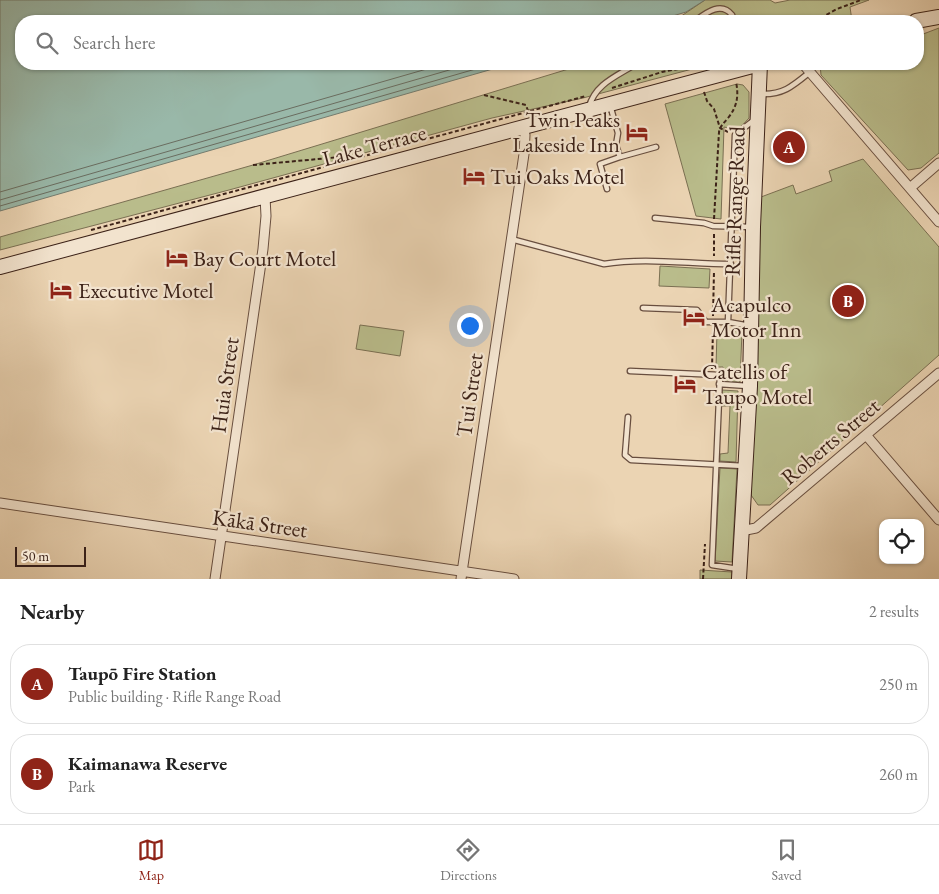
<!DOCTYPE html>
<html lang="en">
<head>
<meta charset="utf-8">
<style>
	body { margin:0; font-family:"EB Garamond",serif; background:#f6f6f6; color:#222 }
	.controls { position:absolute; right:15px; bottom:15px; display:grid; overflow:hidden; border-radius:10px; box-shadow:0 1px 4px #0004 }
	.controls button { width:45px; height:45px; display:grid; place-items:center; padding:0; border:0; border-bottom:1px solid #e0e0e0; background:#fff; color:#222; font:25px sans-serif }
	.scale { position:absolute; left:15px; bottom:12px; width:71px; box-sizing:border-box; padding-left:5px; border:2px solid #3c2218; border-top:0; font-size:14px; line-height:18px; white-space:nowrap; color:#3c2218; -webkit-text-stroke:4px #f2e3ce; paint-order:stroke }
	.you { position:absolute; left:469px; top:325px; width:18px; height:18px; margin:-12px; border:4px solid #fff; border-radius:50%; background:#1a73e8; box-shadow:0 0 0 8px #1a73e833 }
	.badge { display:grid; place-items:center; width:32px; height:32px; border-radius:50%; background:#8f2418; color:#fff; font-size:16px; font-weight:700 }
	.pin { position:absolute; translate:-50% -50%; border:2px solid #fff; box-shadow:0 1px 5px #0006 }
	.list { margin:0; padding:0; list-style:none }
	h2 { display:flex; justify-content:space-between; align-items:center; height:65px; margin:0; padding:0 20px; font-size:21px }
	h2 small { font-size:16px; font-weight:400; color:#767676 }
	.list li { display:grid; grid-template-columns:32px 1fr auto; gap:15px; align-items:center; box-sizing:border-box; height:80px; margin:0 10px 10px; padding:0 10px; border:1px solid #e0e0e0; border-radius:20px }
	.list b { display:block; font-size:19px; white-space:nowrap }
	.list p { margin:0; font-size:16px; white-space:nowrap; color:#767676 }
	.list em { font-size:16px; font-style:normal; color:#767676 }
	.icon { flex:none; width:28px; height:28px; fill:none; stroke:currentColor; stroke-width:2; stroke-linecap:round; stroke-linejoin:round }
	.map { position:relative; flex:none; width:939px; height:579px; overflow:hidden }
	.search { position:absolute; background:#fff; box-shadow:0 1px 4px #0004; left:15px; right:15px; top:15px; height:55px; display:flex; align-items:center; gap:12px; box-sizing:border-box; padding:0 18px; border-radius:20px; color:#767676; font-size:19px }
	.sheet { height:245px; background:#fff }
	nav { display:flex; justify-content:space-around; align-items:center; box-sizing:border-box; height:70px; border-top:1px solid #e0e0e0; background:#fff; font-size:14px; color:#767676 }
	nav a { display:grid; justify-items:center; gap:2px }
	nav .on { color:#8f2418 }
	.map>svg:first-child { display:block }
</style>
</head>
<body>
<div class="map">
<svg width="939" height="579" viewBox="0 0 939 579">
	<rect width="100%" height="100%" fill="#ebd4b3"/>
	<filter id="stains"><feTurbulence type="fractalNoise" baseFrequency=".004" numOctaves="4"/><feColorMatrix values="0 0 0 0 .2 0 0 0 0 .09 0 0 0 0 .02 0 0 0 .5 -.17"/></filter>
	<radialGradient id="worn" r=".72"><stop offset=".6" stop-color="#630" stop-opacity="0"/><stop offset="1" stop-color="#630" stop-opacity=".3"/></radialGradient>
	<path fill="#b9bc8b" stroke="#7a6f52" d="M 705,0 L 770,0 L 775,3 L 790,0 L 869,0 L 850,7 L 852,21 L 674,21 Z
		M 939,28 L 939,153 L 921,168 L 908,170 L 821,75 L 820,64 L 918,64 L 918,36 Z
		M 585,64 L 711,64 L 583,98 L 492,118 L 229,190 L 0,250 L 0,237 L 253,165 Z
		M 737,84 L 743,85 L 749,92 L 749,118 L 738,130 L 724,127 L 721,219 L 696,216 L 665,104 Z
		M 863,159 L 939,247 L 939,355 L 770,505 L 758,505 L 751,495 L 761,197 L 793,185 L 796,194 L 832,181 L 829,171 Z
		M 660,266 L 710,269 L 709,288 L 659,286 Z
		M 360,325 L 404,331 L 400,356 L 356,349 Z
		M 717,331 L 742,331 L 740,382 L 723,382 L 723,367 L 716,367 Z
		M 722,390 L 738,391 L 736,462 L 720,461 L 720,454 L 728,453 L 730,406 L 722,406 Z
		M 720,468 L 737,469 L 732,562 L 715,561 Z
		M 700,570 L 732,572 L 732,579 L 700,579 Z"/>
	<path fill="#99b8a9" stroke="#747c6f" d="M 0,0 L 705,0 L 686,12 L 656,21 L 21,21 L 21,64 L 510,64 L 0,211 Z"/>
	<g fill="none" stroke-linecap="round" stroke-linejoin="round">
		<path stroke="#6a6d60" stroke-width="1" d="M 0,192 L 444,64
			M 0,200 L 470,64
			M 0,206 L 493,64"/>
		<g stroke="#684e3f" stroke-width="7">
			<path id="lane" d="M 695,21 C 706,13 721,1 732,15
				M 761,94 C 783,95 793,86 810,72
				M 589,107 C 595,84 617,76 636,64
				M 620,157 L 656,147
				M 607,189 L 600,164 L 620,157 L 616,145 L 618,133 L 610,105
				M 655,218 L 704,223 L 713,226 L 752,227
				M 511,239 L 604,264 C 645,257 689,264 731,264
				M 643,308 L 697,310 L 706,322 L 728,322 L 750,326
				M 728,322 L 735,135 L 754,120
				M 630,371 L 720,375 L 712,565 L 738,569
				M 719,384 L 748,386
				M 628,417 L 625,455 L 631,460 L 744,466"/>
		</g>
		<g stroke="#684e3f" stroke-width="11">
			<path id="street" d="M 803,64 L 939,222
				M 910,188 L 939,163
				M 866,435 L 939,520
				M 0,503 L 514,579
				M 741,531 L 756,528 L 939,373
				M 215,579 L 263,249 L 266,216 L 265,197
				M 461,579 L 524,154 L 525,135 L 523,127"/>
		</g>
		<g stroke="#3c2218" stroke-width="16">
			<path id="secondary" d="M 916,21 L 939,17
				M 0,267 L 760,64
				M 739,579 L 750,386 L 753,227 L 760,64"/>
		</g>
		<path stroke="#3c2218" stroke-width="2" stroke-dasharray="4 2.5" stroke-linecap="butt" d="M 815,21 L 837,9 L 861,0
			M 612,88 L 662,72 L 704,64
			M 704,92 L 707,101 L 714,109 L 720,128 L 728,132
			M 484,95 L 526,105 L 528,111
			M 253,165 L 362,155
			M 714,219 L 719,132 C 720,126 724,123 728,118 C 737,107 739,96 736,82
			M 91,230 L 586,96
			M 714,234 L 714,256
			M 713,316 L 714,271
			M 712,369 L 713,329
			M 703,579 L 705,544"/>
		<use href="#lane" stroke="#f2e3ce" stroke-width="4.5"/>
		<use href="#street" stroke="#f2e3ce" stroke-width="9"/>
		<use href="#secondary" stroke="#f2e3ce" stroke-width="14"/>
	</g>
	<defs>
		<g id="hotel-bare" transform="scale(1.725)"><path d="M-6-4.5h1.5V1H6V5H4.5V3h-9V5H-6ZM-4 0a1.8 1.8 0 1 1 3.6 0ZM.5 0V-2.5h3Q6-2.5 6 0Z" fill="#8f2418" stroke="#f2e3ce" stroke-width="2.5" paint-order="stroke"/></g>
	</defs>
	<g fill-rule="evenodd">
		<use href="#hotel-bare" x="637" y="132"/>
		<use href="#hotel-bare" x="474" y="176"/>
		<use href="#hotel-bare" x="177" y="258"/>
		<use href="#hotel-bare" x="61" y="290"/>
		<use href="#hotel-bare" x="694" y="317"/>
		<use href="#hotel-bare" x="685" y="384"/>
	</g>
	<g text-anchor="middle" stroke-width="4.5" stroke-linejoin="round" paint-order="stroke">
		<g font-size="22" fill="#3c2218" stroke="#f2e3ce" text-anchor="start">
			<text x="620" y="127" text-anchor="end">Twin Peaks<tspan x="620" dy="25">Lakeside Inn</tspan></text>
			<text x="490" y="184">Tui Oaks Motel</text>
			<text x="193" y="266">Bay Court Motel</text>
			<text x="78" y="298">Executive Motel</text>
			<text x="711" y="312">Acapulco<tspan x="711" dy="25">Motor Inn</tspan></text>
			<text x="702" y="379">Catellis of<tspan x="702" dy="25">Taupo Motel</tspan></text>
		</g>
		<g font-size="22" fill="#3c2218" stroke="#f2e3ce">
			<text transform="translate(374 145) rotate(-15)" y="8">Lake Terrace</text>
			<text transform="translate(734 201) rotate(-88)" y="8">Rifle Range Road</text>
			<text transform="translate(224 385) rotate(-82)" y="8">Huia Street</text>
			<text transform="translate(469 395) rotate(-82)" y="8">Tui Street</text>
			<text transform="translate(830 441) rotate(-40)" y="8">Roberts Street</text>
			<text transform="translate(260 523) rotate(8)" y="8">Kākā Street</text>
		</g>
	</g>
	<rect width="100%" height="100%" filter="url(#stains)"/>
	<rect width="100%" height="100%" fill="url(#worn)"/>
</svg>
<div class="controls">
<button><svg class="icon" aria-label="locate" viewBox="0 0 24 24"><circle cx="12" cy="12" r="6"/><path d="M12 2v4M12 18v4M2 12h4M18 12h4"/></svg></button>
</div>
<div class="scale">50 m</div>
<div class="you"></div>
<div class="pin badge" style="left:789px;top:147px">A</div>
<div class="pin badge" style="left:848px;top:301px">B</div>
<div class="search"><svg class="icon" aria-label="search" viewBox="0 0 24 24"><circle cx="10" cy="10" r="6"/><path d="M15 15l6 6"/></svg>Search here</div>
</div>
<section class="sheet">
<h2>Nearby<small>2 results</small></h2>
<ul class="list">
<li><span class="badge">A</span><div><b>Taupō Fire Station</b><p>Public building · Rifle Range Road</p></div><em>250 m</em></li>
<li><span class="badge">B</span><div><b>Kaimanawa Reserve</b><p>Park</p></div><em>260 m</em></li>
</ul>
</section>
<nav>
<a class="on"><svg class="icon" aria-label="map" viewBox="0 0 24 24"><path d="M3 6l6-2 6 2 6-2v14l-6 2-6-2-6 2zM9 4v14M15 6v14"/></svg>Map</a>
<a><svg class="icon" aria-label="directions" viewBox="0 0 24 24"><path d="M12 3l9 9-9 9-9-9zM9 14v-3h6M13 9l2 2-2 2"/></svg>Directions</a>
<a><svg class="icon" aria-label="saved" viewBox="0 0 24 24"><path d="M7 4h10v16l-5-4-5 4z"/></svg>Saved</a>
</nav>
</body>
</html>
